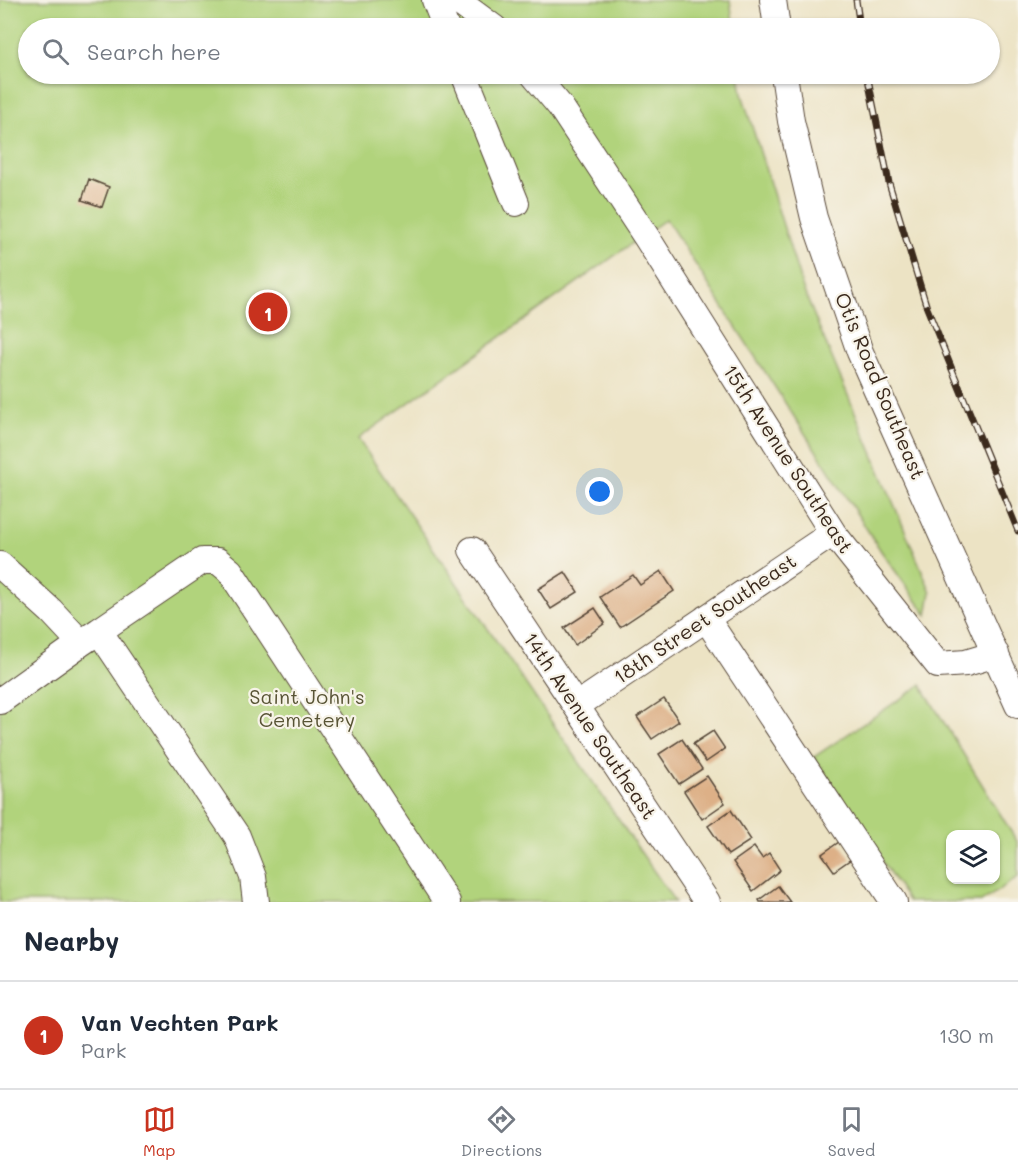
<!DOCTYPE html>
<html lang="en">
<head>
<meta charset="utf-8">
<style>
	body { margin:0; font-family:Mali,sans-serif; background:#f6f6f7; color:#1f2937 }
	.controls { position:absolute; right:18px; bottom:18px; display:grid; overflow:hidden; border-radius:12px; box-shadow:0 2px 4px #0004 }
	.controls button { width:54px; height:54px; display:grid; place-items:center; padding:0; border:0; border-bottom:2px solid #e0e1e3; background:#fff; color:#1f2937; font:30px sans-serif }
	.you { position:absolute; left:600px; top:492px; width:21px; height:21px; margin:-15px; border:4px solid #fff; border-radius:50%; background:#1a73e8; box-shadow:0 0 0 9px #1a73e833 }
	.badge { display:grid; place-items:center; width:39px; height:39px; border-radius:50%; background:#c8321e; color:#fff; font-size:20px; font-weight:700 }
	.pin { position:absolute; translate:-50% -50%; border:3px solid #fff; box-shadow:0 2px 6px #0006 }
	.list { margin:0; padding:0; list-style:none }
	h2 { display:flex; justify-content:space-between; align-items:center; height:78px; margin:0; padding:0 24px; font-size:26px }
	h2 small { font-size:20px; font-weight:400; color:#747a83 }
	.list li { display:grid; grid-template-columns:39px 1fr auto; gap:18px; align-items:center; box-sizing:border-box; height:108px; padding:0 24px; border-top:2px solid #e0e1e3 }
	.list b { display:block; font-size:22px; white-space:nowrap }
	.list p { margin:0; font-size:20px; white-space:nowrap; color:#747a83 }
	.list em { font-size:20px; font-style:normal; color:#747a83 }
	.icon { flex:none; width:33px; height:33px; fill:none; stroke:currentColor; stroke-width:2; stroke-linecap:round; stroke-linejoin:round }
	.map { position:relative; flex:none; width:1018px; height:902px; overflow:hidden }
	.search { position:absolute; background:#fff; box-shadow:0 2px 4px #0004; left:18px; right:18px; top:18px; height:66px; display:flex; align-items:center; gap:15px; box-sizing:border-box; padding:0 21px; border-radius:33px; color:#747a83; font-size:22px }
	.sheet { height:186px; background:#fff }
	nav { display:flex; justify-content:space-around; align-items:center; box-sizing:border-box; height:84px; border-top:2px solid #e0e1e3; background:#fff; font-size:16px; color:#747a83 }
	nav a { display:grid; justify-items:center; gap:3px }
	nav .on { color:#c8321e }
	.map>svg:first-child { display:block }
</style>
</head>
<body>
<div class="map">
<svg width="1018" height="902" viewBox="0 0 1018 902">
	<rect width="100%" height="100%" fill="#f7f3e8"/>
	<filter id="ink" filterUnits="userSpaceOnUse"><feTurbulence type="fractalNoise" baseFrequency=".0167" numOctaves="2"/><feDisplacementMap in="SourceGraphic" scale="12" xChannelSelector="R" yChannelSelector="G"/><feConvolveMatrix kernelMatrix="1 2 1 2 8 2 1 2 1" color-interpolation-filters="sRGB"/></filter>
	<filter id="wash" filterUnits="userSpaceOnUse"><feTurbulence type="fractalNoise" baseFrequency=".008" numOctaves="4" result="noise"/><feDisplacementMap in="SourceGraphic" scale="24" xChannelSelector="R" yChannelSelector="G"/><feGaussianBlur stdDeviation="1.35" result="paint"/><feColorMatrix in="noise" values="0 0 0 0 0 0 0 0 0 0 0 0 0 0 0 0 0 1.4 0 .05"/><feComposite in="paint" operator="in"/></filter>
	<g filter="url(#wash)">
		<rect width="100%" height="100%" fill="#ece3c4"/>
		<path fill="#b1d37b" stroke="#767e4c" stroke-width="1.5" fill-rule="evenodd" d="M 0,0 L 730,0 L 734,28 L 28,28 L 28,74 L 739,74 L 742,94 L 803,289 L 931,592 L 927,615 L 881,551 L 666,219 L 358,439 L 675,902 L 0,902 Z
			M 921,685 L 1018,843 L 1018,877 L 981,902 L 909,902 L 814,757 ZM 950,834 L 996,834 L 996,880 L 950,880 Z"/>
		<g id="blocks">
			<path fill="#ddb087" d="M 89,179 L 109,187 L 102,207 L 82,200 Z
				M 661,571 L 674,591 L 620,627 L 600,597 L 633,575 L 640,585 Z
				M 565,572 L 578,592 L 551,609 L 538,589 Z
				M 595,608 L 605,623 L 575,645 L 564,628 Z
				M 664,699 L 679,721 L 652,739 L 637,717 Z
				M 713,731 L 725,749 L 706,762 L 693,744 Z
				M 682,739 L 702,769 L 679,784 L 659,754 Z
				M 707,776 L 725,803 L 702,819 L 684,791 Z
				M 731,810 L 751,840 L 728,855 L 708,826 Z
				M 839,842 L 851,859 L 834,871 L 822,854 Z
				M 754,847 L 762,858 L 769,853 L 780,870 L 753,891 L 733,862 Z
				M 778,886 L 790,902 L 760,902 L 759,900 Z"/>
		</g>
	</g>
	<g filter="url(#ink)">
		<use href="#blocks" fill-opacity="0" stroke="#564637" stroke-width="1.5"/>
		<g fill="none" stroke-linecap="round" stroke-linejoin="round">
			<g stroke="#564637" stroke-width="28">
				<path id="minor" d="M 435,0 L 446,28
					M 456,0 L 494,28
					M 773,0 L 777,28
					M 464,74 L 516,203
					M 533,74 L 560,106 L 647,238 L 833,533 L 938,665 L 966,663 L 996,654
					M 784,74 L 791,121 L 814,218 L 860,352 L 1018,705
					M 472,550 L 707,902
					M 0,565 L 51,611 L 81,643 L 99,631
					M 706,618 L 894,902
					M 0,701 L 81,643
					M 576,706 L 833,533
					M 256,902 L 253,877 L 237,836 L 99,631 L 202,561 L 218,561 L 230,571 L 447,902"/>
			</g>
			<use href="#minor" stroke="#fff" stroke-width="26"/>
			<g stroke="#3b2a1e" stroke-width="7">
				<path id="rail" d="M 856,0 L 860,28
					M 867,74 L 889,183 L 927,308 L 1018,531"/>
			</g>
			<use href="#rail" stroke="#f7f3e8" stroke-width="4.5" stroke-dasharray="14" stroke-linecap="butt"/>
		</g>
	</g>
	<g text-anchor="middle" stroke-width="4.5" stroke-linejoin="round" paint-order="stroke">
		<g font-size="20" fill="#3b2a1e" stroke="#f7f3e8">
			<text transform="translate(880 386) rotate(67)" y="7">Otis Road Southeast</text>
			<text transform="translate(788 459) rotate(57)" y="7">15th Avenue Southeast</text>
			<text transform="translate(705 619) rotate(-34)" y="7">18th Street Southeast</text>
			<text transform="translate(590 726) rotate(56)" y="7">14th Avenue Southeast</text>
		</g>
		<g font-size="20" fill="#585435" stroke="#f7f3e8">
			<text x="307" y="704">Saint John's<tspan x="307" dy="23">Cemetery</tspan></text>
		</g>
	</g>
</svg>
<div class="controls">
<button><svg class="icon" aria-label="layers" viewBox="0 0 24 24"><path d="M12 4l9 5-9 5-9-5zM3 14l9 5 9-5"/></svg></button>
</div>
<div class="you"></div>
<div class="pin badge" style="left:268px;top:312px">1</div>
<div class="search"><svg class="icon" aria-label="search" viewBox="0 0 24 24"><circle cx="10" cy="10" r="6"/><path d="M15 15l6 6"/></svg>Search here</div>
</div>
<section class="sheet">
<h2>Nearby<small></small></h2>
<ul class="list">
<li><span class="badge">1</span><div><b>Van Vechten Park</b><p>Park</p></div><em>130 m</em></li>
</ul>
</section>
<nav>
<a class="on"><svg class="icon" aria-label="map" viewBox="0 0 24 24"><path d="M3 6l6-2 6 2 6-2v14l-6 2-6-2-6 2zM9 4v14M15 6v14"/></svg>Map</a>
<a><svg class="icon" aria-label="directions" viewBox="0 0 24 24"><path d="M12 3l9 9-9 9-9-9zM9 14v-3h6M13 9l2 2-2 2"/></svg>Directions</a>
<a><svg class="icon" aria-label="saved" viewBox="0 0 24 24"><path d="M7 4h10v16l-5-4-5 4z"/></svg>Saved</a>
</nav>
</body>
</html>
